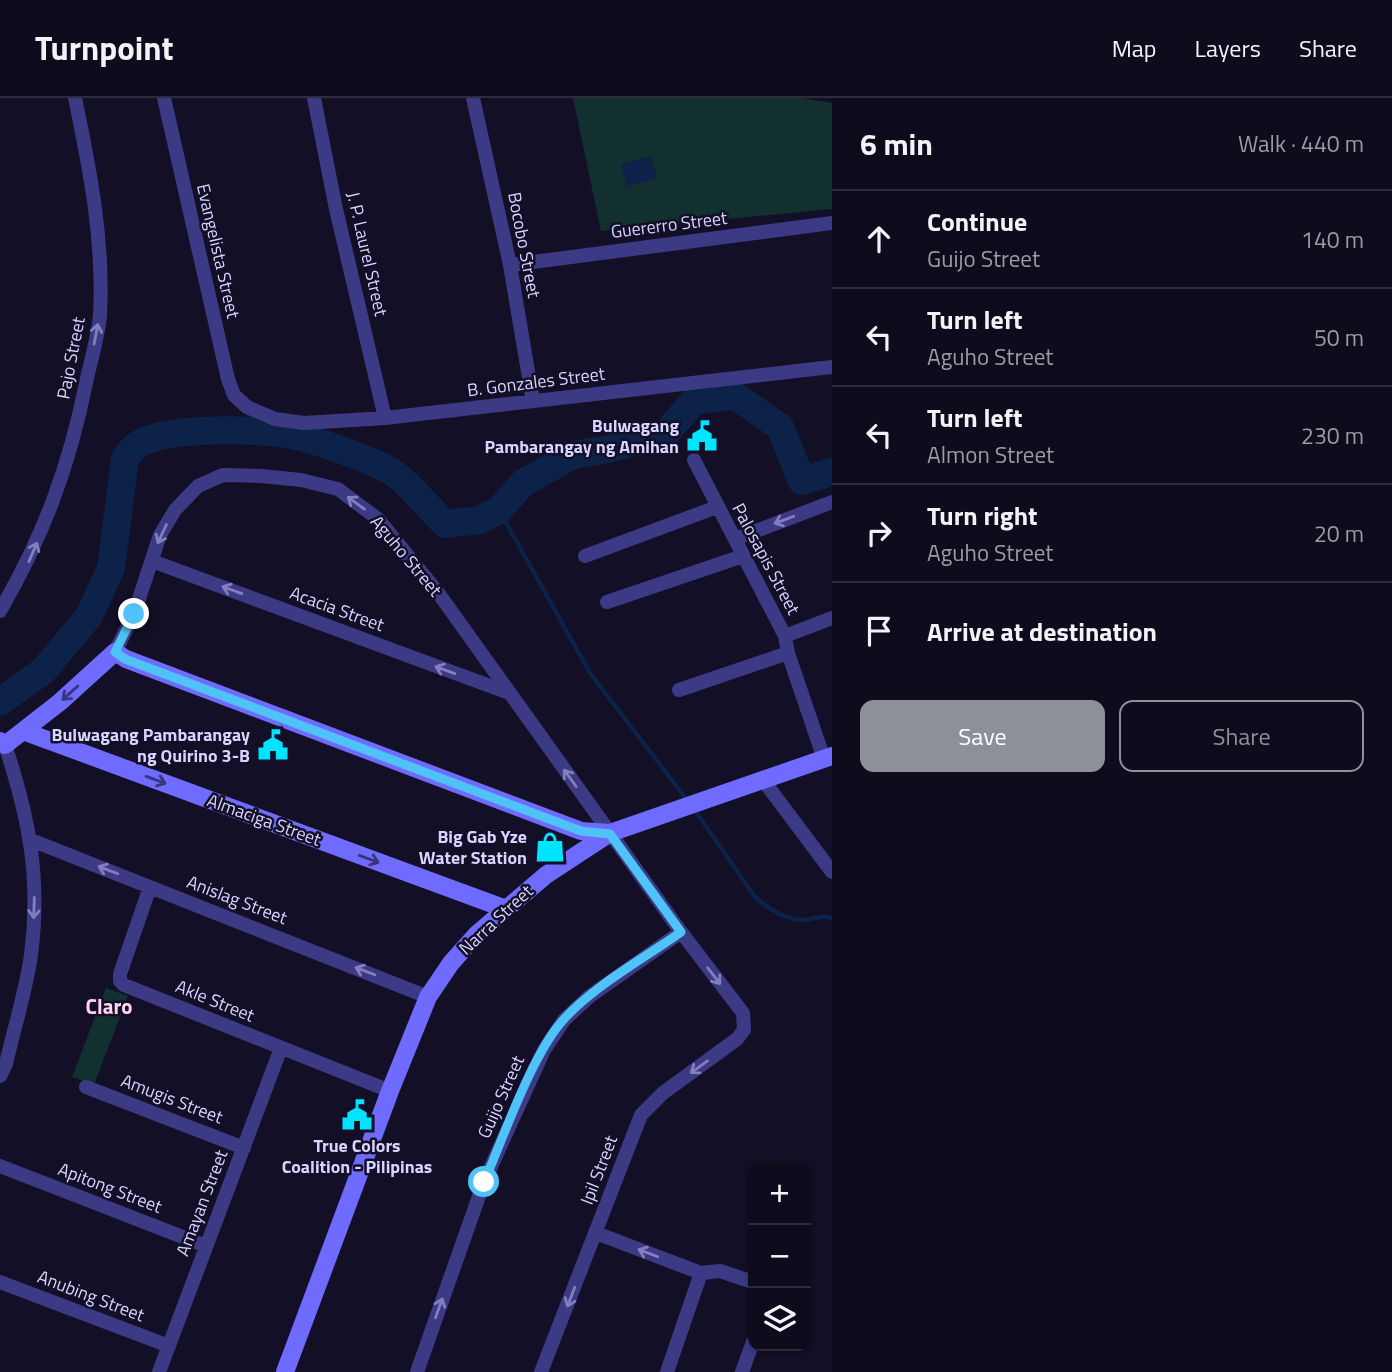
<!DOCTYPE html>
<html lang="en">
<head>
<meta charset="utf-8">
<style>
	body { margin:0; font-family:"Titillium Web",sans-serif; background:#171425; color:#f1f3f6 }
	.controls { position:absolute; right:21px; bottom:21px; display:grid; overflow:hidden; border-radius:14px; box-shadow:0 2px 5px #0004 }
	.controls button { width:63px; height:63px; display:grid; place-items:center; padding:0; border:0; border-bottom:2px solid #2e2b3b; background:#0e0b1c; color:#f1f3f6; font:35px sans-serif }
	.stop { position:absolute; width:21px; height:21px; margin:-16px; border:5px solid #4fc3f7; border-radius:50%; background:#fff }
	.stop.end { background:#4fc3f7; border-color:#fff; box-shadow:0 2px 7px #0008 }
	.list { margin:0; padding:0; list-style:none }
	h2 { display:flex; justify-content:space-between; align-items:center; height:91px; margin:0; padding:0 28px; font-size:30px }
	h2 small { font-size:23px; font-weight:400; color:#9b9ba3 }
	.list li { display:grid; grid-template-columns:46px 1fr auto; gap:21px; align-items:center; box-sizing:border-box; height:98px; padding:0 28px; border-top:2px solid #2e2b3b }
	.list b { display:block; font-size:26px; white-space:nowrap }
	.list p { margin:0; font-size:23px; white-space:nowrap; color:#9b9ba3 }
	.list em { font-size:23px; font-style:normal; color:#9b9ba3 }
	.actions { display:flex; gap:14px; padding:21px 28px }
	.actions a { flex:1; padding:16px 0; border:2px solid #8c9099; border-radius:14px; text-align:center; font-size:24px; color:#8c9099 }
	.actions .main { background:#8c9099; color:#fff }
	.icon { flex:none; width:38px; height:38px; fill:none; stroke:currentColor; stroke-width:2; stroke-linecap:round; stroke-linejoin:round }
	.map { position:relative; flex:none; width:832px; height:1274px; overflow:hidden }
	header { display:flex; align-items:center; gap:42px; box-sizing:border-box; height:98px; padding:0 35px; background:#0e0b1c; border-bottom:2px solid #2e2b3b }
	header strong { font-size:33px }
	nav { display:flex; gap:38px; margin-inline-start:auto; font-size:24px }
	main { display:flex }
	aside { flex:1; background:#0e0b1c }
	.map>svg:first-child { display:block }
</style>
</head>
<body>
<header>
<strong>Turnpoint</strong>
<nav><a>Map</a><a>Layers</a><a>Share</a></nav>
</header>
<main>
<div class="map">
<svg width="832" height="1274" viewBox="0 0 832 1274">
	<rect width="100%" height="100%" fill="#130f26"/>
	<path fill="#12302f" d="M 573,0 L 802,0 L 832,5 L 832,111 L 601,133 Z
		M 106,890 L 128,898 L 94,987 L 72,979 Z"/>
	<path fill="#0c2248" d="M 651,58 L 657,80 L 627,89 L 621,66 Z"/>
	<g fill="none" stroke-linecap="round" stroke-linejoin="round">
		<path stroke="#0c2248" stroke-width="4.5" d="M 499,412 L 590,575 L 687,702
			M 694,711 L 755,799 C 767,810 787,823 805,822 C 815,821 823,816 832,820"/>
		<path stroke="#0c2248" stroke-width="28" d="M 0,604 L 43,573 L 89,518 L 111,470 L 125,361 C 128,357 131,352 135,349 C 157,328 256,331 286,336 C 311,340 370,361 392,374 C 407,383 431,412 445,426 L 480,422 L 499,412 L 523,385 L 573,357 L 608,351 L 666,335 L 695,302 L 736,298 L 780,329 L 802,383 L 832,374"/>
		<path stroke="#3d3a85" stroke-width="14" d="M 164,0 L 228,281 L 234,297 L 247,309 L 275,321 L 304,325 L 385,320 L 832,269
			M 314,0 L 336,111 L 385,320
			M 473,0 L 510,167 L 533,303
			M 510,167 L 832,125
			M 694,362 L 785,538 L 788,555 L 824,661
			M 735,441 L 832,404
			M 585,458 L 717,409
			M 152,463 L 509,595
			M 607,504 L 743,458
			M 0,513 C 44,437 70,367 87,280 C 92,259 98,238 100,217 C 104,143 90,72 75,0
			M 785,538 L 832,520
			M 115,554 L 134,516 L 160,437 L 175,412 L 198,388 L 223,377 L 261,378 L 301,382 L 338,391 L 378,421 L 439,496 L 681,834 L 743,915 L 744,932 L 737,941 L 663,995 L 641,1017 L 541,1274
			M 679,592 L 788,555
			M 763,682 L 832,774
			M 31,742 L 428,899
			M 150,789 L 120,876 L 120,883 L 124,887 L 390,993
			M 0,978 L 6,966 C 14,930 26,893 31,857 C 41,780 29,719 5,647
			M 86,989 L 244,1050
			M 0,1068 L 206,1148
			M 596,1135 L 701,1175 L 720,1173 L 753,1184
			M 0,1184 L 169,1248
			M 159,1274 L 281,950
			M 417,1274 L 484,1084 L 544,952 L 564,922 L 590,898 L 681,834
			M 667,1274 L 701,1175
			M 742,1274 L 753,1244"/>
		<path stroke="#6f6bff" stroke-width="18" d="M 23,633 L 506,811
			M 0,643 L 5,647 L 60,604 L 115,554 L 126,561 L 581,733 L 610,735
			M 285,1274 L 390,993 L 428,899 L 451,865 L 477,836 L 546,777 L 610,735 L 832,658"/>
	</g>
	<defs><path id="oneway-shaft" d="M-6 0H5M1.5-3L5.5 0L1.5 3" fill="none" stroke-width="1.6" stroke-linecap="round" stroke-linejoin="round" transform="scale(1.75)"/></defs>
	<g stroke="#837fbc">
		<use href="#oneway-shaft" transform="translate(96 236) rotate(-79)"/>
		<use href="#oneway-shaft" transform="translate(356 405) rotate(-144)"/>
		<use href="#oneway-shaft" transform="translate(784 422) rotate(159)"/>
		<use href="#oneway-shaft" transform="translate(162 436) rotate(115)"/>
		<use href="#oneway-shaft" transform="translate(33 454) rotate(-67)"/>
		<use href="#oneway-shaft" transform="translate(232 492) rotate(-160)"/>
		<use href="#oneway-shaft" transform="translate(445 572) rotate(-160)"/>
		<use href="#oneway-shaft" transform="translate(570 680) rotate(-126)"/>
		<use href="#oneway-shaft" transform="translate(108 772) rotate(-159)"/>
		<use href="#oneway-shaft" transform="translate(34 810) rotate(92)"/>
		<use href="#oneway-shaft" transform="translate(365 873) rotate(-159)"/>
		<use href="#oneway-shaft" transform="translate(714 878) rotate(52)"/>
		<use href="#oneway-shaft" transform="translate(699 969) rotate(144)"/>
		<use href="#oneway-shaft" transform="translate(648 1155) rotate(-159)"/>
		<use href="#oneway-shaft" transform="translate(571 1199) rotate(111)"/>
		<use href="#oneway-shaft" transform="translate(439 1210) rotate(-70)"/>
	</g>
	<g stroke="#38347d">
		<use href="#oneway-shaft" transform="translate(70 595) rotate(138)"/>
		<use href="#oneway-shaft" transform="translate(156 682) rotate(20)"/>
		<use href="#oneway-shaft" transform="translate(369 761) rotate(20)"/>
	</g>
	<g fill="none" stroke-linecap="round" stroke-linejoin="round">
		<path stroke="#4fc3f7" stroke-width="9" d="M 134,516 L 115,554 L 125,561 L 581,733 L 610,736 L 681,834 C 643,861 595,887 564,921 C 532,956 504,1038 484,1084"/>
	</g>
	<defs>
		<g id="civic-bare" transform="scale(2.415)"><path d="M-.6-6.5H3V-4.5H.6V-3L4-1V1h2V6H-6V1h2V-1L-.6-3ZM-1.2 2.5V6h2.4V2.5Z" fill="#00e5ff" stroke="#130f26" stroke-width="2.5" paint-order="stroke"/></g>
		<g id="shop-bare" transform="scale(2.415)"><path d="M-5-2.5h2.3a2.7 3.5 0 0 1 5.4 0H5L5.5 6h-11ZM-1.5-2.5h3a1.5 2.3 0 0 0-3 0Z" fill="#00e5ff" stroke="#130f26" stroke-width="2.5" paint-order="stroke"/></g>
	</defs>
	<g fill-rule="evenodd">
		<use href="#civic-bare" x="702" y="338"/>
		<use href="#civic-bare" x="273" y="647"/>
		<use href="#shop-bare" x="550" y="749"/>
		<use href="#civic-bare" x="357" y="1017"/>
	</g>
	<g text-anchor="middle" stroke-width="5" stroke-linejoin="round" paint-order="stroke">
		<g font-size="18" fill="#d9d4ff" stroke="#130f26">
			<text transform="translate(669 127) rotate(-7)" y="6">Guererro Street</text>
			<text transform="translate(524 147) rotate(79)" y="6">Bocobo Street</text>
			<text transform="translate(218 153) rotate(77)" y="6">Evangelista Street</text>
			<text transform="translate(367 156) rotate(77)" y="6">J. P. Laurel Street</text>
			<text transform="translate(71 260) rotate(-79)" y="6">Pajo Street</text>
			<text transform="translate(536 284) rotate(-7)" y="6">B. Gonzales Street</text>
			<text transform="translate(406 458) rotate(50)" y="6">Aguho Street</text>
			<text transform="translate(766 461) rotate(62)" y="6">Palosapis Street</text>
			<text transform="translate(337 511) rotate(20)" y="6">Acacia Street</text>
			<text transform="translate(264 722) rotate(20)" y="6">Almaciga Street</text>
			<text transform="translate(237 802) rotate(21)" y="6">Anislag Street</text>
			<text transform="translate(496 822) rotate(-43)" y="6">Narra Street</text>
			<text transform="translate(215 903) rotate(22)" y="6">Akle Street</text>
			<text transform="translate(501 999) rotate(-66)" y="6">Guijo Street</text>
			<text transform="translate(172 1001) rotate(21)" y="6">Amugis Street</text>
			<text transform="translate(599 1072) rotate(-69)" y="6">Ipil Street</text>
			<text transform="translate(110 1090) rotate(21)" y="6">Apitong Street</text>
			<text transform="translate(202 1105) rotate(-69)" y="6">Amayan Street</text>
			<text transform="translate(91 1198) rotate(21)" y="6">Anubing Street</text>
		</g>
		<g font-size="18" font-weight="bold" fill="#d9d4ff" stroke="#130f26" text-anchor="end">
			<text x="679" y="334">Bulwagang<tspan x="679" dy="21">Pambarangay ng Amihan</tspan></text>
			<text x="250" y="643">Bulwagang Pambarangay<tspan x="250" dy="21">ng Quirino 3-B</tspan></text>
			<text x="527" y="745">Big Gab Yze<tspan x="527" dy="21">Water Station</tspan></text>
			<text x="357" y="1054" text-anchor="middle">True Colors<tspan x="357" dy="21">Coalition - Pilipinas</tspan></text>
		</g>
		<g font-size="21" font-weight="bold" fill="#ffd6f0" stroke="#130f26">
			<text x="109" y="916">Claro</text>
		</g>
	</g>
</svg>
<div class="controls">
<button>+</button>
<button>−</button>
<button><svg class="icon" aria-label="layers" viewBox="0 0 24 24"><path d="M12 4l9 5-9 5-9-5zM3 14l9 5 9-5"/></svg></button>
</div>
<div class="stop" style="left:484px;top:1084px"></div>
<div class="stop end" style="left:134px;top:516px"></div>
</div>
<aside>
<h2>6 min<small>Walk · 440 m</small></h2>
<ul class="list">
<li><svg class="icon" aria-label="ahead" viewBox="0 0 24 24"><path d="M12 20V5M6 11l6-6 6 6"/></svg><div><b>Continue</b><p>Guijo Street</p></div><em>140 m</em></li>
<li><svg class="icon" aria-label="left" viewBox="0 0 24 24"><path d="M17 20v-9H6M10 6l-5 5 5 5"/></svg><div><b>Turn left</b><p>Aguho Street</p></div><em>50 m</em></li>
<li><svg class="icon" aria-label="left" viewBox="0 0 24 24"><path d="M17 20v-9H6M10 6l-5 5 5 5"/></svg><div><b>Turn left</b><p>Almon Street</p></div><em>230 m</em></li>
<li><svg class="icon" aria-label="right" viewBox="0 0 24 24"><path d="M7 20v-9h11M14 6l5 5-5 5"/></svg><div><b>Turn right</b><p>Aguho Street</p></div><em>20 m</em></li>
<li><svg class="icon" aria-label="arrive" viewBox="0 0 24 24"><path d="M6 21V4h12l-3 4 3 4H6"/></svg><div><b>Arrive at destination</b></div></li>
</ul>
<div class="actions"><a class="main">Save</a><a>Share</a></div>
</aside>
</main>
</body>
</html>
